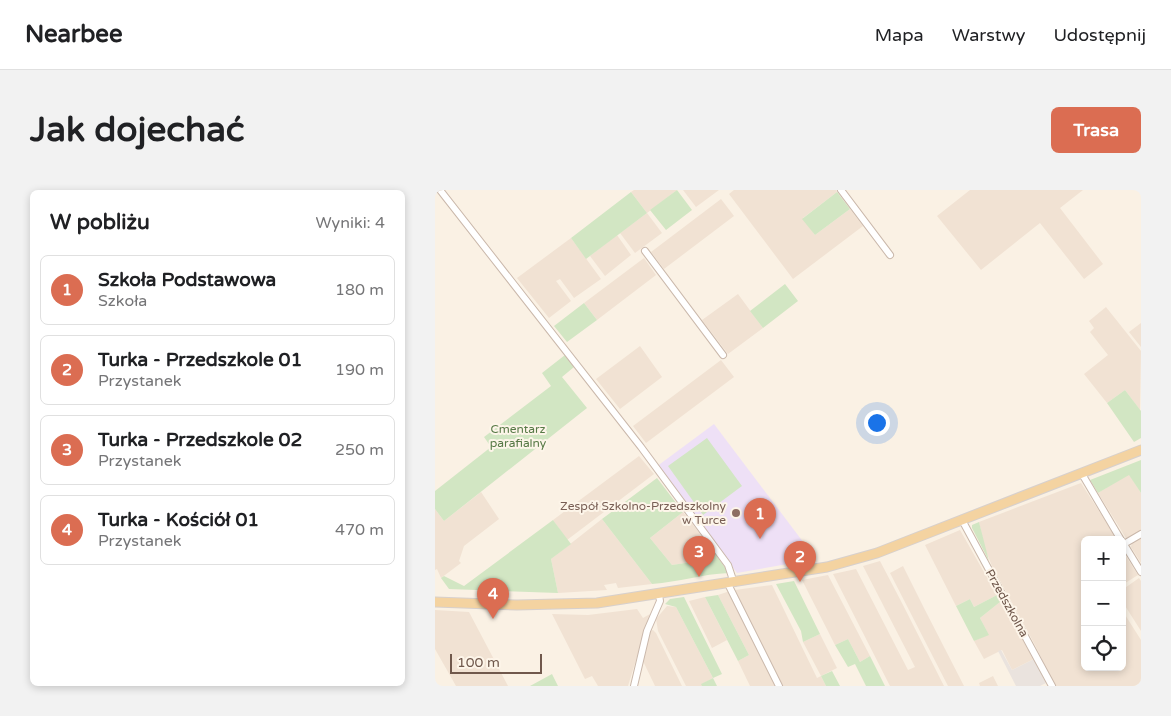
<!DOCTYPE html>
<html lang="pl">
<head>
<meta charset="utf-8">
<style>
	body { margin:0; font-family:"Varela Round",sans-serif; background:#f2f2f2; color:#202124 }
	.controls { position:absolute; right:15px; bottom:15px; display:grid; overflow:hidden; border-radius:8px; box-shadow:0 2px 8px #0003 }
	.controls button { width:45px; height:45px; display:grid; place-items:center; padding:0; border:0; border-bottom:1px solid #e0e0e0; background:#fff; color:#202124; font:25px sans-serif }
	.scale { position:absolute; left:15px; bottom:12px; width:92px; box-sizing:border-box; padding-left:5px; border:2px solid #70584c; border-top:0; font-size:14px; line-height:18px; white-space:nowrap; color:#70584c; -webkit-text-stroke:4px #fdf5e9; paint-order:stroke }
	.you { position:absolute; left:441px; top:232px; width:18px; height:18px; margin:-12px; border:4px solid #fff; border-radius:50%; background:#1a73e8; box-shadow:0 0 0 8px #1a73e833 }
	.badge { display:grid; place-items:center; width:32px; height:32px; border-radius:50%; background:#db6d52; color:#fff; font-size:16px; font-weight:700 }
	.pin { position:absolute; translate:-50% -41px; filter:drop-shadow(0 1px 2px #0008) }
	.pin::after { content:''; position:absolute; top:26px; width:18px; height:15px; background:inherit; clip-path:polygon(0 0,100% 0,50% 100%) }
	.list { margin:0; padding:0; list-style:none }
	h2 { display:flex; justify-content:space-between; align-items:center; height:65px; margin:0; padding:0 20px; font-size:21px }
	h2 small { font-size:16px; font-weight:400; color:#757577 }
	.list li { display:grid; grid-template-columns:32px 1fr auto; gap:15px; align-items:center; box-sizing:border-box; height:70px; margin:0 10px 10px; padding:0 10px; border:1px solid #e0e0e0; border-radius:8px }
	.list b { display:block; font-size:19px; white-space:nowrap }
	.list p { margin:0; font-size:16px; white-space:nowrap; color:#757577 }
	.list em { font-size:16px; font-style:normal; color:#757577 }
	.icon { flex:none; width:28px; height:28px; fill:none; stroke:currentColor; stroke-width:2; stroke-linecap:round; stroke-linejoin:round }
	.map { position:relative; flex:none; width:706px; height:496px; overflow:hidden; border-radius:8px }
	header { display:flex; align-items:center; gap:30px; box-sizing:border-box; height:70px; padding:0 25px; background:#fff; border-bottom:1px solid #e0e0e0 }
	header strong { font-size:24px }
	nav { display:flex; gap:28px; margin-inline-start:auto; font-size:18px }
	.intro { display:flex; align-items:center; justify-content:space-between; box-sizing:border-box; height:120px; padding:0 30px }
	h1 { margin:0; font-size:35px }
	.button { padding:12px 22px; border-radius:8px; background:#db6d52; color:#fff; font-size:18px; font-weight:700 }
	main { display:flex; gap:30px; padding:0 30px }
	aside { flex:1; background:#fff; border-radius:8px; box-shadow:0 2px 8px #0003 }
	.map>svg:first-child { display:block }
</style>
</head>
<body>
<header>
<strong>Nearbee</strong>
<nav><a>Mapa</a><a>Warstwy</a><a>Udostępnij</a></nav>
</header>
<div class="intro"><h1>Jak dojechać</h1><a class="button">Trasa</a></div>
<main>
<aside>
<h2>W pobliżu<small>Wyniki: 4</small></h2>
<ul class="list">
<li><span class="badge">1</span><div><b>Szkoła Podstawowa</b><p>Szkoła</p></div><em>180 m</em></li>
<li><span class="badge">2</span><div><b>Turka - Przedszkole 01</b><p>Przystanek</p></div><em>190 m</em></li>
<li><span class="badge">3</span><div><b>Turka - Przedszkole 02</b><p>Przystanek</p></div><em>250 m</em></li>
<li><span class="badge">4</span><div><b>Turka - Kościół 01</b><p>Przystanek</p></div><em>470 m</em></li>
</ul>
</aside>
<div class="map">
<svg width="706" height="496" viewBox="0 0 706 496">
	<rect width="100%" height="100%" fill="#faf1e4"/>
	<path fill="#f1e2d3" d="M 199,0 L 242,0 L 212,23 L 227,43 L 200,63 L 185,43 L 212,23 L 196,2 Z
		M 248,0 L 284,0 L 261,17 Z
		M 299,0 L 401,0 L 402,2 L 368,28 L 380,45 L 415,19 L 428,36 L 358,89 L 294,4 Z
		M 535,0 L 648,0 L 625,18 L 668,74 L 649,89 L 605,33 L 546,80 L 502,26 Z
		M 286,9 L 299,26 L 229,79 L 216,62 Z
		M 182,45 L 196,65 L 170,86 L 155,66 Z
		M 136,48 L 166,89 L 139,108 L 125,89 L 121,91 L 136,111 L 114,128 L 82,88 Z
		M 209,68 L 221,85 L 162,130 L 149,113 Z
		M 303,104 L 328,138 L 293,164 L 267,130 Z
		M 671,117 L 706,161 L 705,220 L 690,200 L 672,213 L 649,184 L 673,165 L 655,142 L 659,138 L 654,131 Z
		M 706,133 L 706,157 L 694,142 Z
		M 205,156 L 227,187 L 185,219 L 161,189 Z
		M 286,170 L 299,187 L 211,253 L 198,236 Z
		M 204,266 L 219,284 L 132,350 L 118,330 Z
		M 694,284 L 706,303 L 706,341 L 694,348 L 691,348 L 663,303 Z
		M 646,293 L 682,349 L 650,350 L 648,364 L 650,368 L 650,477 L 687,477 L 687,420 L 706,450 L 706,492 L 700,496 L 620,496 L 600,455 L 557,376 L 550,359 L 544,332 Z
		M 46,302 L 64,329 L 29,356 L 24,371 L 26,373 L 6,388 L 2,379 L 0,380 L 0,319 L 9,331 Z
		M 248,322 L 276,358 L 270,370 L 237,375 L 215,348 Z
		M 167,329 L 217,394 L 183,398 L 181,393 L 169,395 L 172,400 L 123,403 L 116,369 Z
		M 525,340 L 562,405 L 539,417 L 535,409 L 521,416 L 490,355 Z
		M 706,347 L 706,373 L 696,357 L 697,353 Z
		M 687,360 L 703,385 L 687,395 Z
		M 445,371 L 468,415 L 509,496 L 455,496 L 398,384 L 421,379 L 473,480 L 480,477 L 428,376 Z
		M 468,376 L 490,420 L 529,496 L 513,496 L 455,383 Z
		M 393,385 L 435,466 L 425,472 L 413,449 L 400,455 L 367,390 Z
		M 704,388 L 706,391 L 706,441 L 687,411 L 687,400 Z
		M 337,395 L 382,488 L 386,486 L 368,452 L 385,444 L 402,478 L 386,486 L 391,496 L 346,496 L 300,400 Z
		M 295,401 L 341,496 L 315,496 L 303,471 L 314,465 L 283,405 Z
		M 270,407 L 292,450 L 277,458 L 254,411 Z
		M 565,412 L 599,469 L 577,480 L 567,460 L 549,469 L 539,451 L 553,444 L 545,428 Z
		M 232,416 L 241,417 L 278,488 L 267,494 L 267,496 L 251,496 L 223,441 L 221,429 Z
		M 202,419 L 208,428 L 215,424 L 193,496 L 163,496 L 157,486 L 150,489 L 117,424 L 153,425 Z
		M 0,420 L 34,422 L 73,496 L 21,496 L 0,459 Z
		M 218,440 L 221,443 L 247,496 L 220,496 L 208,471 L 215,441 Z
		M 558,486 L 563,496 L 545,496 L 544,493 Z"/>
	<path fill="#eae3de" d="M 566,460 L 577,480 L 599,469 L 611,493 L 605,496 L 581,496 L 563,461 Z"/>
	<path fill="#eee0f6" d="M 279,234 L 381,369 L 302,383 L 221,277 Z"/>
	<path fill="#d2e6c3" d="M 242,0 L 257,20 L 231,40 L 215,20 Z
		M 196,2 L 212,23 L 151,69 L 136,48 Z
		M 402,2 L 415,19 L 380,45 L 367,29 Z
		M 350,94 L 363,111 L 328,138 L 315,121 Z
		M 149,113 L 162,130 L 132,152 L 119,136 Z
		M 130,165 L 139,177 L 127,187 L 152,218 L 9,331 L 0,319 L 0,301 L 56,257 L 49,247 L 116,196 L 107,183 Z
		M 690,200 L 706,221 L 706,248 L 699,252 L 672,213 Z
		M 272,248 L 307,296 L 268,325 L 233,276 Z
		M 706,270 L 706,303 L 694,285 L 663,303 L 655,290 Z
		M 222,288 L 248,322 L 215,348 L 237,375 L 270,370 L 276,358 L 294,383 C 267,384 244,392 217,394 L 167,329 Z
		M 118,330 L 136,354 L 116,369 L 123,403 L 14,399 L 6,388 L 9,386 L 29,396 Z
		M 544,332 L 554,371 L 537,338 L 537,335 Z
		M 359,391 L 385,444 L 368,452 L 366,441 L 341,394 Z
		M 283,405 L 314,465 L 303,471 L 270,407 Z
		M 562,405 L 565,412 L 545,428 L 554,445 L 539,451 L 521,416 L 535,409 L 539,417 Z
		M 249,407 L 287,484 L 278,488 L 282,496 L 267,496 L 266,494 L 278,488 L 241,417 L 230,414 L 235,409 Z
		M 413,449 L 425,472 L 435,466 L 450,496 L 431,496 L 420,474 L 413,477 L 400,455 Z
		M 397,481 L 405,496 L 391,496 L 386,486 Z
		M 117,484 L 123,496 L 95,496 Z"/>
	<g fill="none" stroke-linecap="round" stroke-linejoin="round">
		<g stroke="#cab8ab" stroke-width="8">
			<path id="minor" d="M 5,0 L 206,257 L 293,375 L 299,393
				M 406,0 L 455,65
				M 210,61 L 288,165
				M 647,284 L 686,350
				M 527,330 L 617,496
				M 687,351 L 706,382
				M 689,354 L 706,344
				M 293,394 L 344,496
				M 199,496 L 212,441 L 225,411 L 224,405"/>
		</g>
		<g stroke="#d7d0cd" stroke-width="11">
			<path id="major" d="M 0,412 L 82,415 L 162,413 L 392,377 L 442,363 L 706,260"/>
		</g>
		<use href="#minor" stroke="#fff" stroke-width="6"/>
		<use href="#major" stroke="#f4d3a1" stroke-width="9"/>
	</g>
	<circle fill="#8d6e63" stroke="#fdf5e9" stroke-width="2" cx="301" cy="323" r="5"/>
	<g text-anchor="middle" stroke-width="4" stroke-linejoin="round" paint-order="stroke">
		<g font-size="12" fill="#587a47" stroke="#fdf5e9">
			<text x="83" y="243">Cmentarz<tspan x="83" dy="14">parafialny</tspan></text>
		</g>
		<g font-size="12" fill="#785e54" stroke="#fdf5e9" text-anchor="end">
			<text x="291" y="320">Zespół Szkolno-Przedszkolny<tspan x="291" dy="14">w Turce</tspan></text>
		</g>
		<g font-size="12" fill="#70584c" stroke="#fdf5e9">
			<text transform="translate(572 413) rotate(61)" y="4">Przedszkolna</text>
		</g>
	</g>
</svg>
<div class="controls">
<button>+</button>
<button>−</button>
<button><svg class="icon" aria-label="locate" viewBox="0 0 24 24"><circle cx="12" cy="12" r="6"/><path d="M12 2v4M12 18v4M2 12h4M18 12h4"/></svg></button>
</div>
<div class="scale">100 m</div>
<div class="you"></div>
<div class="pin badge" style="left:325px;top:349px">1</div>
<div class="pin badge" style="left:365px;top:392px">2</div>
<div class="pin badge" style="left:264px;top:387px">3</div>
<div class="pin badge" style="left:58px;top:429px">4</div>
</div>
</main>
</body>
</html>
